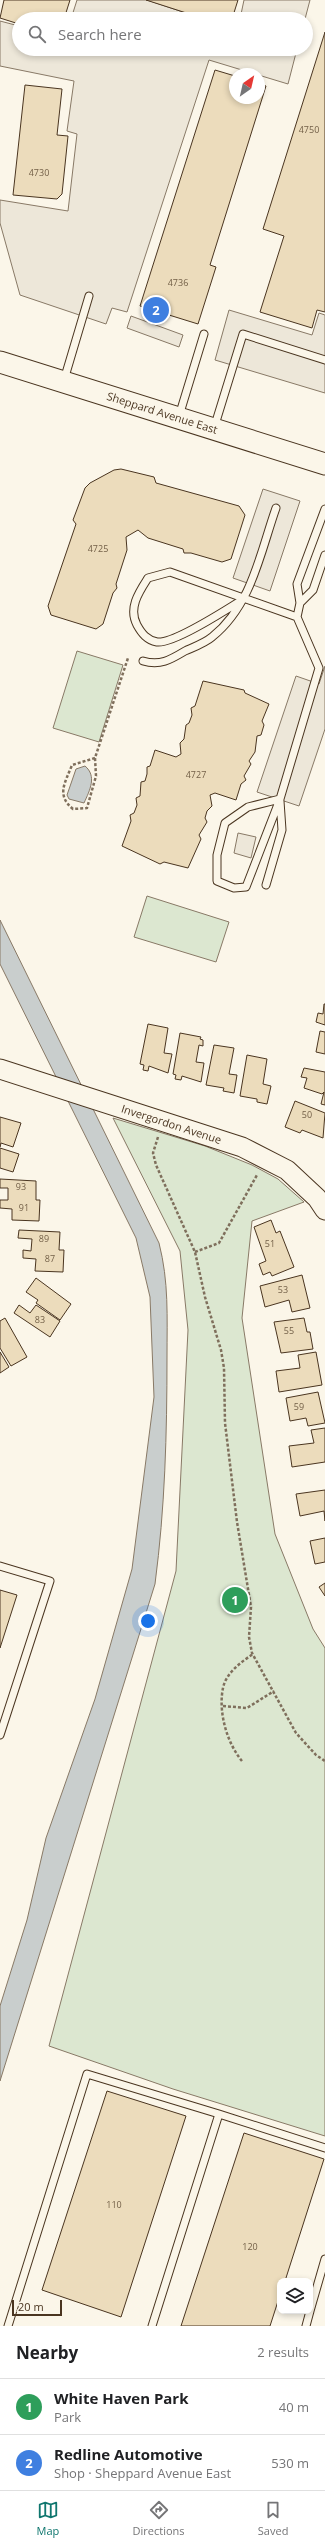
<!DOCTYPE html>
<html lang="en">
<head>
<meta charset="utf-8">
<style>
	body { margin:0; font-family:"Open Sans",sans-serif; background:#f6f6f6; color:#202124 }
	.controls { position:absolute; right:12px; bottom:12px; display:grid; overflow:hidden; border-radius:8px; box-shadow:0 2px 6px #0003 }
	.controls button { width:36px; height:36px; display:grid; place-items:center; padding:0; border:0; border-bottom:1px solid #e0e0e0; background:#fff; color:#202124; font:20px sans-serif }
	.compass { position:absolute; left:229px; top:68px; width:36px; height:36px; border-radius:50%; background:#fff; box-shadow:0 2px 6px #0003; rotate:34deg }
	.scale { position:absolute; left:12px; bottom:10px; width:50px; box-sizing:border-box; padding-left:4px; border:2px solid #4a3520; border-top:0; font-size:11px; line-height:14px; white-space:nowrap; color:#4a3520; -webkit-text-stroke:3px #fbf6e9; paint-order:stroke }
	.you { position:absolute; left:148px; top:1621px; width:14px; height:14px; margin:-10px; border:3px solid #fff; border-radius:50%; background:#1a73e8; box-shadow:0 0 0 6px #1a73e833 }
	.badge { display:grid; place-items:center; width:26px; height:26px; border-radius:50%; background:#0f766e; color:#fff; font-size:13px; font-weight:700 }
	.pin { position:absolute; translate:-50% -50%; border:2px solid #fff; box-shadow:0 1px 4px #0006 }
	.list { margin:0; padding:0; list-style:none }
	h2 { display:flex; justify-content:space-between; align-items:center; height:52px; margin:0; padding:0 16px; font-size:17px }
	h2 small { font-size:13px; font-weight:400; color:#757577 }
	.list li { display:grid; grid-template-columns:26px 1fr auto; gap:12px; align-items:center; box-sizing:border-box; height:56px; padding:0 16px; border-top:1px solid #e0e0e0 }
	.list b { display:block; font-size:15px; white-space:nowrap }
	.list p { margin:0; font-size:13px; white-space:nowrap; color:#757577 }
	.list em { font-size:13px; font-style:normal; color:#757577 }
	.icon { flex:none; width:22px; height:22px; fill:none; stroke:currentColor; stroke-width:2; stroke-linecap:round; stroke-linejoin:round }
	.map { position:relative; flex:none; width:325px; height:2326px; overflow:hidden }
	.search { position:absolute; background:#fff; box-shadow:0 2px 6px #0003; left:12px; right:12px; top:12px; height:44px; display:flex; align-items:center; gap:10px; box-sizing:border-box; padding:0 14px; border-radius:22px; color:#757577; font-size:15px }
	.sheet { height:164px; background:#fff }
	nav { display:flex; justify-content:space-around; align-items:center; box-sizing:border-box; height:56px; border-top:1px solid #e0e0e0; background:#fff; font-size:11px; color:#757577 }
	nav a { display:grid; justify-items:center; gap:2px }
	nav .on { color:#0f766e }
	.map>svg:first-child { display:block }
</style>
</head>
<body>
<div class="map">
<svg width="325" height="2326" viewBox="0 0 325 2326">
	<rect width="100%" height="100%" fill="#fbf6e9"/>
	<path fill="#dce7d0" stroke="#887966" d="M 77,651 L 123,665 L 99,742 L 53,728 Z
		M 147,896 L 229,922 L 216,962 L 134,937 Z
		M 113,1118 L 205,1146 L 252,1165 L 278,1179 L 304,1202 L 252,1221 L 242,1318 L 275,1534 L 313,1629 L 325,1648 L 325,2136 L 173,2089 L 49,2046 L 176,1571 L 188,1330 L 180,1251 Z"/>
	<path fill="#ede7d9" stroke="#887966" d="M 77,0 L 147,0 L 204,19 L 71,19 Z
		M 244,0 L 310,0 L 305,19 L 240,19 Z
		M 0,21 L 19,26 L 19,49 L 297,49 L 288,84 L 209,60 L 127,312 L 112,308 L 106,324 L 20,295 L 0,223 L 0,200 L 68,211 L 77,134 L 67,131 L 74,81 L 0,66 Z
		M 229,310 L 312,335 L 319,313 L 325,315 L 325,393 L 215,360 Z
		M 131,316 L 183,335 L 179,347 L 127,328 Z
		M 263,489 L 300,501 L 270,591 L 233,578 Z
		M 325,666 L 325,729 L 299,806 L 257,792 L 296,676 L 319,684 Z
		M 238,833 L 256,837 L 251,858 L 234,853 Z"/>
	<path fill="#c9cecd" stroke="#887966" d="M 85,766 C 97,776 90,790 84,803 L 69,799 L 67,795 L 76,769 Z
		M 0,920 L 159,1243 C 169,1282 167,1317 167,1357 C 167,1434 165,1508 155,1584 L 0,2081 L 0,2006 L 27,1920 L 46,1838 L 95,1699 L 132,1569 L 154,1397 L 150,1297 L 136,1238 L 0,964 Z"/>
	<path fill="#ecdcbc" stroke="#4a3520" d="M 4,0 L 70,0 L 64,19 L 19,19 L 19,24 L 0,18 Z
		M 146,0 L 238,0 L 232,19 L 205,19 Z
		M 325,32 L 325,312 L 317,310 L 312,328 L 260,312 L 284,236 L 263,229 Z
		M 215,70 L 235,76 L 235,98 L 259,98 L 259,84 L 266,86 L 210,265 L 216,267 L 198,324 L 140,306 Z
		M 25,85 L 62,89 L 57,135 L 68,136 L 62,194 L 57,199 L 13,195 Z
		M 121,469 L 154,477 L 156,483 L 239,506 L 245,515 L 231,559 L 222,562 L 191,553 L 184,553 L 183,549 L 148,538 L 138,530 L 126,537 L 127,550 L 116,584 L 117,588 L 113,593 L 103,624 L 96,629 L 51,615 L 48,606 L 76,524 L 73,520 L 85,488 L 90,483 L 114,470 Z
		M 203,681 L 244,690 L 245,693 L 269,704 L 262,721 L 264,725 L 261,735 L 257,736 L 255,752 L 249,761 L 251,764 L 244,776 L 246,780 L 241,784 L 236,800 L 215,793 L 210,795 L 212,806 L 207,811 L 205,818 L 207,822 L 199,835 L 201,839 L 188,868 L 164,862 L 160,864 L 122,846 L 131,821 L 130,815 L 134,813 L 137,805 L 136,798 L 140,796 L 141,782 L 145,781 L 147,774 L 147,767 L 150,766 L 155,750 L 176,757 L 181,754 L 180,743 L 184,739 L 186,725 L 189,723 L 192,715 L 191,708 L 195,706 Z
		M 324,1004 L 325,1004 L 325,1025 L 316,1022 L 318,1013 L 323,1014 Z
		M 148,1024 L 168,1028 L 164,1053 L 172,1054 L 168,1073 L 149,1066 L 148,1071 L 143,1070 L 144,1065 L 140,1064 Z
		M 320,1031 L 325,1032 L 325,1054 L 316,1052 Z
		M 180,1033 L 201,1037 L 200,1039 L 203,1040 L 203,1046 L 199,1045 L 196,1062 L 204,1063 L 201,1082 L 182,1076 L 181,1080 L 175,1079 L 176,1075 L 173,1074 Z
		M 214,1045 L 234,1048 L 229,1074 L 237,1075 L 234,1093 L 223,1091 L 224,1088 L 206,1085 Z
		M 247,1055 L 267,1059 L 263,1084 L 271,1086 L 267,1104 L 257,1102 L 257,1099 L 240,1096 Z
		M 304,1068 L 325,1072 L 325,1105 L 321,1104 L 324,1092 L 322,1094 L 304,1088 L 307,1078 L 301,1077 Z
		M 295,1101 L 325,1113 L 323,1138 L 302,1130 L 300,1133 L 285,1127 Z
		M 0,1117 L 21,1123 L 13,1147 L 1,1143 L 0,1147 Z
		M 0,1148 L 19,1154 L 13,1172 L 0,1168 Z
		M 0,1179 L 36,1181 L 36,1200 L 40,1200 L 39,1221 L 12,1220 L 12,1209 L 0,1208 L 0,1200 L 8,1200 L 8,1188 L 0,1188 Z
		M 271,1220 L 276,1233 L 280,1231 L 294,1267 L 272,1276 L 270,1272 L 263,1275 L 259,1264 L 266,1261 L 254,1227 Z
		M 19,1230 L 60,1232 L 59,1250 L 64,1250 L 63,1272 L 35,1271 L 36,1259 L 23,1258 L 23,1250 L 31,1251 L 32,1239 L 18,1238 Z
		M 302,1275 L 310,1308 L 292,1312 L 289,1300 L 265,1307 L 260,1286 Z
		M 36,1278 L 71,1304 L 60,1320 L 36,1303 L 38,1300 L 26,1292 Z
		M 19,1305 L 30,1313 L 36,1305 L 60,1321 L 50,1337 L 14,1313 Z
		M 5,1318 L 27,1357 L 11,1366 L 0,1348 L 0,1321 Z
		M 304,1318 L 307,1332 L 310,1332 L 313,1349 L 281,1353 L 274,1322 Z
		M 0,1352 L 9,1367 L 0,1373 Z
		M 316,1352 L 322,1385 L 279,1392 L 276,1371 L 300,1368 L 298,1355 Z
		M 318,1392 L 325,1423 L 308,1426 L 306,1418 L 290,1421 L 286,1398 Z
		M 325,1428 L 325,1462 L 292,1467 L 289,1446 L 314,1443 L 311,1430 Z
		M 325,1490 L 325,1521 L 324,1511 L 300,1516 L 296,1494 Z
		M 325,1538 L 325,1562 L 315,1564 L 310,1541 Z
		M 325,1583 L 325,1596 L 319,1587 Z
		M 0,1590 L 17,1595 L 0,1648 Z
		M 107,2091 L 186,2116 L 121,2317 L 42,2290 Z
		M 244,2133 L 324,2159 L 285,2281 L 280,2281 L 280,2295 L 270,2326 L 181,2326 Z"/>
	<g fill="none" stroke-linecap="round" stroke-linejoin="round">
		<g stroke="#4a3520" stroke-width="9">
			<path id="service" d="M 64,380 L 89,296
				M 179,416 L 204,334
				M 214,428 L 243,334 L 325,360
				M 245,598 C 229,608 174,644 157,642 C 147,640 142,634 137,625 C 128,608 139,592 148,578 L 170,572 L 297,617
				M 300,603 L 313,590 L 325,555
				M 143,661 C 160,666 170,660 185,651 C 194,647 205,643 212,637 C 252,605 260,553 276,508
				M 280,799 L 248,807 L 225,823 L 217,855 L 217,881 L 234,888 L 246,887 L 280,799 L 319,668 L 297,617 L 300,603 L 297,584 L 325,509
				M 266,885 L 282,830 L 280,801
				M 0,1566 L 50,1581 L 0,1735
				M 219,2114 L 325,2148
				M 310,2311 L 325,2259
				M 8,2326 L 87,2074 L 219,2114 L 152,2326
				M 306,2326 L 310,2311"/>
		</g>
		<g stroke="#4a3520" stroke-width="21">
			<g id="tertiary">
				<path id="s1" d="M 0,1069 L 242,1147 L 287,1170 L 317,1198 L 325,1210"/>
			</g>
		</g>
		<g stroke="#4a3520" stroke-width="23">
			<g id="secondary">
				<path id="s2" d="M 0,362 L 325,464"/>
			</g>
		</g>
		<path stroke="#7f6f5c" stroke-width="2.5" stroke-dasharray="3 2" stroke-linecap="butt" d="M 95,758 L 72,765 C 65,783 56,795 73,809 L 87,808 L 96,776 L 95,758 L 128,658
			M 158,1137 L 153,1153 L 156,1165 L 195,1252 L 205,1297 L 221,1350 L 224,1368 L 225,1423 L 237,1522 L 251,1607 L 249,1637 L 252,1653 L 296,1733 L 316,1755 L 325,1761
			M 195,1252 L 219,1243 L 257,1175
			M 223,1706 L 247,1708 L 274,1691
			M 242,1761 C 227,1743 218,1712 223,1688 C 226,1673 241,1662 253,1654"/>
		<use href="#service" stroke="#fbf6e9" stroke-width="7"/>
		<use href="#tertiary" stroke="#fbf6e9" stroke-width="19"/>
		<use href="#secondary" stroke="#fbf6e9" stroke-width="21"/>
	</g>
	<g text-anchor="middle" stroke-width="3" stroke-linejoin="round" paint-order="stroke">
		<g font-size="9" fill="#725f47">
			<text x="309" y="133">4750</text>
			<text x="39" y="176">4730</text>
			<text x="178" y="286">4736</text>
			<text x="98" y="552">4725</text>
			<text x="196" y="778">4727</text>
			<text x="307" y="1118">50</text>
			<text x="21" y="1190">93</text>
			<text x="24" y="1211">91</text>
			<text x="44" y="1242">89</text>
			<text x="270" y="1247">51</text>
			<text x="50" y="1262">87</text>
			<text x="283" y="1293">53</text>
			<text x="40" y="1323">83</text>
			<text x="289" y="1334">55</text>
			<text x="299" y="1410">59</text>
			<text x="114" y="2208">110</text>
			<text x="250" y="2250">120</text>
		</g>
		<g font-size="11" fill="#4a3520" stroke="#fbf6e9">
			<text dy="4" stroke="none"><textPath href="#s2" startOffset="170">Sheppard Avenue East</textPath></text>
			<text dy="4" stroke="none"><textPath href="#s1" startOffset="180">Invergordon Avenue</textPath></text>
		</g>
	</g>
</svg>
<div class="controls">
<button><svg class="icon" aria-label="layers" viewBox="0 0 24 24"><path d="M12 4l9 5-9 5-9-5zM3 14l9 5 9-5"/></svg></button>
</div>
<svg class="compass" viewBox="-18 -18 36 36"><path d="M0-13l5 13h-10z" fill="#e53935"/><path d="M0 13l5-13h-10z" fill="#757577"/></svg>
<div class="scale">20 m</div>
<div class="you"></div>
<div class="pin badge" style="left:235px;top:1600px;background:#2e9e5b">1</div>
<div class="pin badge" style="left:156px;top:310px;background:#3f7fe0">2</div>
<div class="search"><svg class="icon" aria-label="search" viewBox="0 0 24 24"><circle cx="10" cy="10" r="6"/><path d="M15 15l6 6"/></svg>Search here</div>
</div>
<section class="sheet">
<h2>Nearby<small>2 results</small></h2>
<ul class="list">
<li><span class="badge" style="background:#2e9e5b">1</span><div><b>White Haven Park</b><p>Park</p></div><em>40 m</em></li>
<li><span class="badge" style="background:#3f7fe0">2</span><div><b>Redline Automotive</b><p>Shop · Sheppard Avenue East</p></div><em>530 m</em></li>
</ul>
</section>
<nav>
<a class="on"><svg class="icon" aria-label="map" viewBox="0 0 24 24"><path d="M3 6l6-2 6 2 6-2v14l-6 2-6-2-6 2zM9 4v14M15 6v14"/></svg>Map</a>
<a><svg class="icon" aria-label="directions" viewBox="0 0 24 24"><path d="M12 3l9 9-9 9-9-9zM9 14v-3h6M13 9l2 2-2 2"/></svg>Directions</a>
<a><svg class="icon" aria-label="saved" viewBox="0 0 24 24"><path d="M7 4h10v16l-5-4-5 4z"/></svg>Saved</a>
</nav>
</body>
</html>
